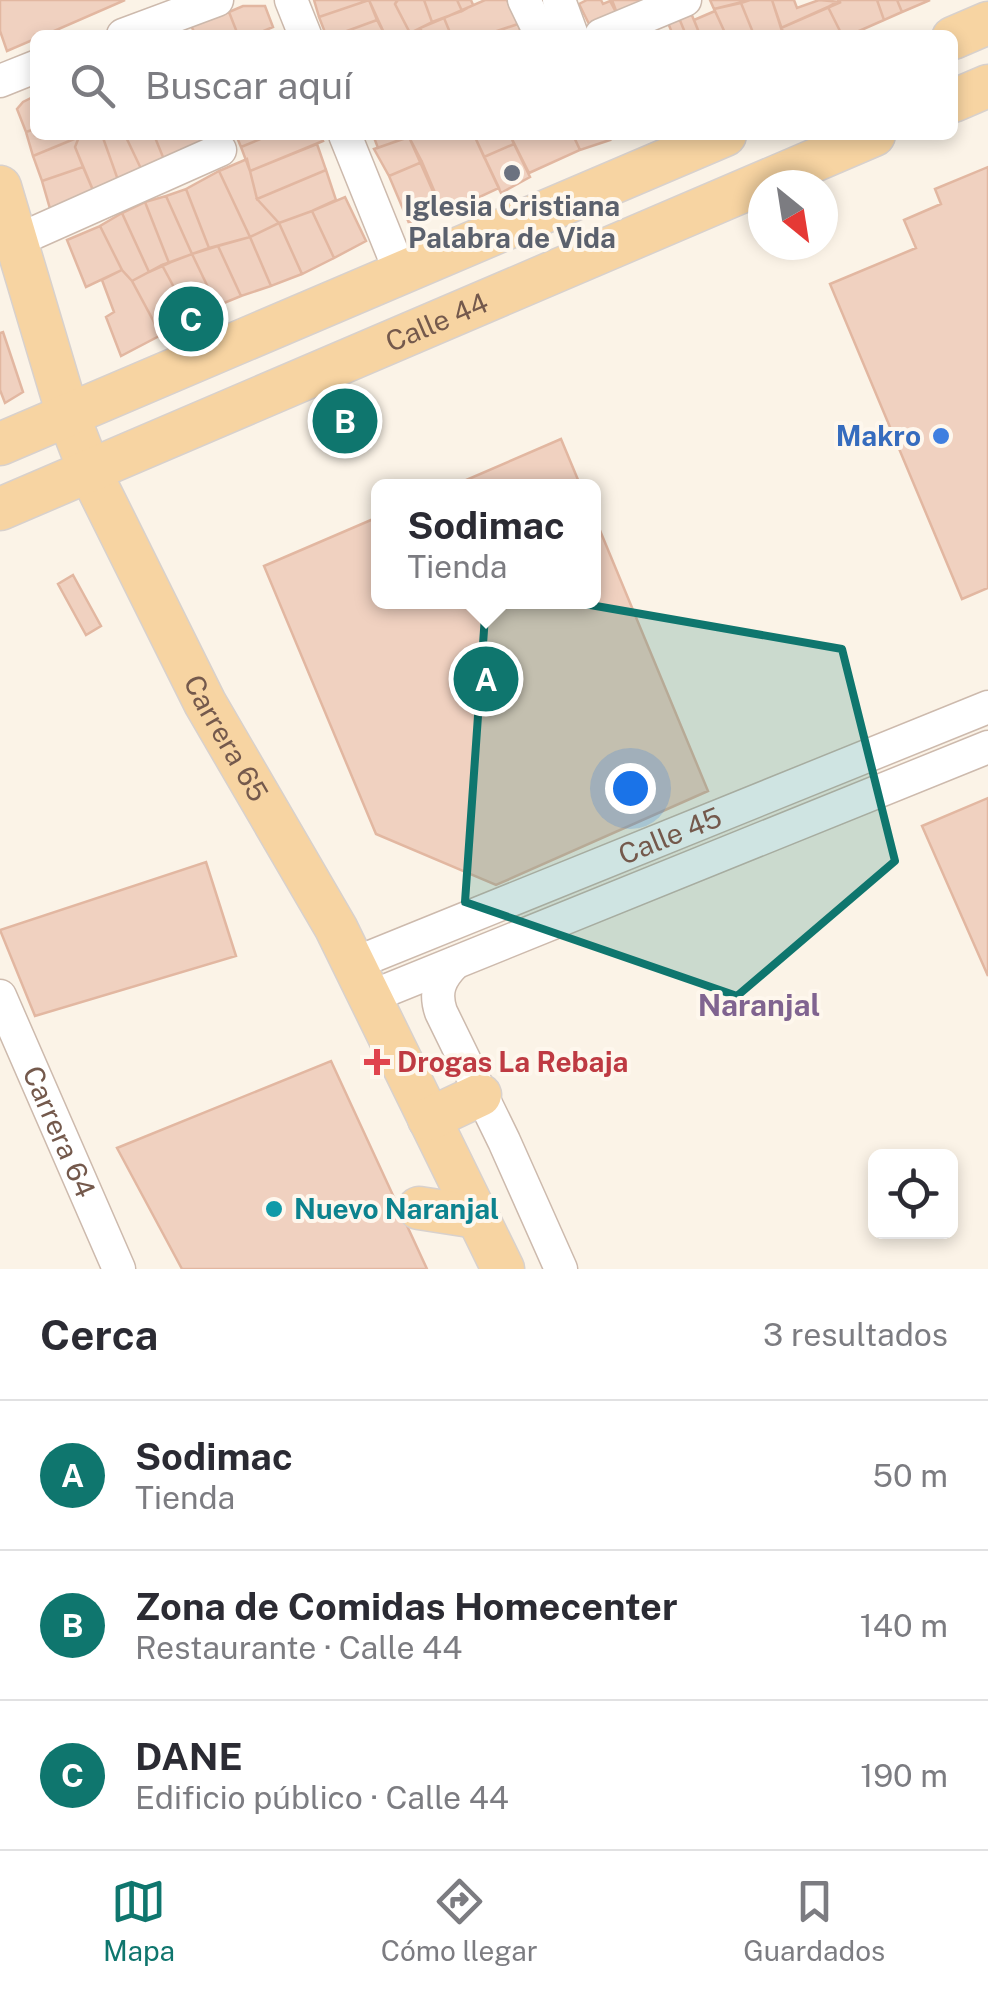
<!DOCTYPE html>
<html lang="es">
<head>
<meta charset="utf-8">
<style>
	body { margin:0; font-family:"Public Sans",sans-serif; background:#f2f2f3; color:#2b2b33 }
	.controls { position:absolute; right:30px; bottom:30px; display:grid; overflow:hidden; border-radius:15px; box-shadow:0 5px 15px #0003 }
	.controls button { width:90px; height:90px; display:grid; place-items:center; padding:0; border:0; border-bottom:2px solid #e1e1e2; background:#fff; color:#2b2b33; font:50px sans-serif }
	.compass { position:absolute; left:748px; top:170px; width:90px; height:90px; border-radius:50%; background:#fff; box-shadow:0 5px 15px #0003; rotate:150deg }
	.you { position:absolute; left:630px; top:788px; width:35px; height:35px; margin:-25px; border:8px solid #fff; border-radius:50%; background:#1a73e8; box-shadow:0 0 0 15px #1a73e833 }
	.badge { display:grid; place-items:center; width:65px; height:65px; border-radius:50%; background:#0f766e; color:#fff; font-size:32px; font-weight:700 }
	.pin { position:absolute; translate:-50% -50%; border:5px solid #fff; box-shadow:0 2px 10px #0006 }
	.popup { position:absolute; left:371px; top:479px; width:230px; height:130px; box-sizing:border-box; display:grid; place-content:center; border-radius:15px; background:#fff; filter:drop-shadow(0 2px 8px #0005); font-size:32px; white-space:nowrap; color:#7c7c81 }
	.popup b { font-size:38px; color:#2b2b33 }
	.popup::after { content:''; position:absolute; left:50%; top:100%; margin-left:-20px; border:20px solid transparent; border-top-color:#fff }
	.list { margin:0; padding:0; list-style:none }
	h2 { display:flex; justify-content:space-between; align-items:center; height:130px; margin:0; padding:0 40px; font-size:42px }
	h2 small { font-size:32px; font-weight:400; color:#7c7c81 }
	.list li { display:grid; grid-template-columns:65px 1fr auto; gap:30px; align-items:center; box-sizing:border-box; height:150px; padding:0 40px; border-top:2px solid #e1e1e2 }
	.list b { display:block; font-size:38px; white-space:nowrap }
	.list p { margin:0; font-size:32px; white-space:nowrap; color:#7c7c81 }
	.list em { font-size:32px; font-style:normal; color:#7c7c81 }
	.icon { flex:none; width:55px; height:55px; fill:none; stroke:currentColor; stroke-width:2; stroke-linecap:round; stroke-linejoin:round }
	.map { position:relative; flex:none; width:988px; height:1269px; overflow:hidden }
	.search { position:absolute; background:#fff; box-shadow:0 5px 15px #0003; left:30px; right:30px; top:30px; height:110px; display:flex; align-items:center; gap:25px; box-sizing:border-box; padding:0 35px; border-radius:15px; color:#7c7c81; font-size:38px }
	.sheet { height:580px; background:#fff }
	nav { display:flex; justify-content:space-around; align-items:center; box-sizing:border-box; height:140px; border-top:2px solid #e1e1e2; background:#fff; font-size:28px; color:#7c7c81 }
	nav a { display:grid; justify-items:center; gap:5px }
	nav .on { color:#0f766e }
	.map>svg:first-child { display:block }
</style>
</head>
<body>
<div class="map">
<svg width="988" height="1269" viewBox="0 0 988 1269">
	<rect width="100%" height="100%" fill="#fbf3e7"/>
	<path fill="#f0d1c0" stroke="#e2b7a1" stroke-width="2.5" d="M 0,0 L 125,0 L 45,35 L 35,35 L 35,39 L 7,51 L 0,31 Z
		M 314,0 L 369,0 L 319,17 Z
		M 369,0 L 377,20 L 336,35 L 326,35 L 319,17 Z
		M 369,0 L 397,0 L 395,4 L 410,33 L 385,35 Z
		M 398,0 L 424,0 L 432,22 L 410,33 L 395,4 Z
		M 424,0 L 457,0 L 462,11 L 432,22 Z
		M 457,0 L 471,0 L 473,5 L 462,11 Z
		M 485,0 L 507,0 L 518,24 L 486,35 L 451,35 L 444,18 Z
		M 587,0 L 601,0 L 603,4 L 610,1 L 618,16 L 593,27 L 589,24 L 579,4 Z
		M 612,0 L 643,0 L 618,16 Z
		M 710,0 L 750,0 L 714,9 Z
		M 750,0 L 772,0 L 784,35 L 754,35 L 741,3 Z
		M 772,0 L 794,0 L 797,8 L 819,0 L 841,2 L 781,28 Z
		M 840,0 L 877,0 L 884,20 L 850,35 L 842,35 L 828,7 Z
		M 877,0 L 897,0 L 902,12 L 884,20 Z
		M 897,0 L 930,0 L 902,12 Z
		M 741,3 L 754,35 L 726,35 L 714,9 Z
		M 243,6 L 265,6 L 273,27 L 254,35 L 238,35 L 229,12 Z
		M 828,7 L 842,35 L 784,35 L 781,28 Z
		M 715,11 L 726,35 L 700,35 L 694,20 Z
		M 229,12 L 238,35 L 196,35 L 191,26 Z
		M 691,13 L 700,35 L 686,35 L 679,18 Z
		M 444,18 L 451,35 L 424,35 L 420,28 Z
		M 679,18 L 686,35 L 673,35 L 668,23 Z
		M 377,20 L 385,35 L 336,35 Z
		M 518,24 L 522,35 L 486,35 L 488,34 Z
		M 35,96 L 35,129 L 26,132 L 17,109 L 23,102 Z
		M 35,129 L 35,135 L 79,137 L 33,156 L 26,132 Z
		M 85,135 L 102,135 L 118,180 L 95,195 L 75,147 L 79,137 Z
		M 102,135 L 125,135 L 144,175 L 118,180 Z
		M 125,135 L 154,135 L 165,162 L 144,175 Z
		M 154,135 L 206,135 L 210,146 L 165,162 Z
		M 236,135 L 270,135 L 241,147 Z
		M 270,135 L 320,135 L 323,141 L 250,171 L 241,147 Z
		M 373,135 L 413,135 L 378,148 Z
		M 413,135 L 474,135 L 499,188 L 443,214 L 409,137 Z
		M 474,135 L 510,135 L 514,144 L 484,157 Z
		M 510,135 L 573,135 L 580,150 L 529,173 Z
		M 573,135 L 607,135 L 610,140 L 580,150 Z
		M 79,137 L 75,147 L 83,167 L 42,181 L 33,156 Z
		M 409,137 L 422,162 L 389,176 L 374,149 Z
		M 317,144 L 326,170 L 257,199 L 250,171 Z
		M 514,144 L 530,177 L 501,193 L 484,157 Z
		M 247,159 L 257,199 L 279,223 L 250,237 L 219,171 Z
		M 422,162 L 441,207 L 409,223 L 389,176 Z
		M 83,167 L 95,195 L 51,212 L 42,181 Z
		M 988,167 L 988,588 L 962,599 L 830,284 L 916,248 L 904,220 L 941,204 L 935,189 Z
		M 326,170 L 336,200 L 312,211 L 279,223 L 257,199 Z
		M 219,171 L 250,237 L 209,248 L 186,189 Z
		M 186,189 L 209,248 L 192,254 L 166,196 Z
		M 166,196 L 192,254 L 169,263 L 145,202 Z
		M 345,197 L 366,241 L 334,258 L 312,211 Z
		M 145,202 L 169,263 L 149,272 L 122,213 Z
		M 312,211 L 334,258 L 302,274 L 279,223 Z
		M 122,213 L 149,272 L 132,281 L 122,270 L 100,226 Z
		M 279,223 L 302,274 L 271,286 L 250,237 Z
		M 100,226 L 122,270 L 86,287 L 67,240 Z
		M 250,237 L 271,286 L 241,296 L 218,246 Z
		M 218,246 L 241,296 L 217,306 L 192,254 Z
		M 192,254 L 217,306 L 191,319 L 162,265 Z
		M 162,265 L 191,319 L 161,335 L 132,281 Z
		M 122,270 L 132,281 L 161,335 L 121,356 L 106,317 L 114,312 L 102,280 Z
		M 3,332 L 23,392 L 5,403 L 0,390 L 0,333 Z
		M 561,439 L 581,487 L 450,487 Z
		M 594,516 L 708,791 L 496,885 L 376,834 L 264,566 L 378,517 L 378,602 L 594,602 Z
		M 73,575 L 101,626 L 86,635 L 58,584 Z
		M 988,798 L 988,976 L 922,826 Z
		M 206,862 L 236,956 L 35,1016 L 0,930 Z
		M 331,1061 L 427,1269 L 182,1269 L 117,1148 Z"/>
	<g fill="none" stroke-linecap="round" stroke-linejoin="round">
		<g stroke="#cdbaad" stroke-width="35">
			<g id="minor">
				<path d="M 291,0 L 305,35"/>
				<path d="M 524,0 L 541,35"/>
				<path d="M 559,0 L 572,35"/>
				<path d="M 123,35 L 217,0"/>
				<path d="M 601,35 L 685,0"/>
				<path d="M 0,81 L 35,67"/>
				<path d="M 345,135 L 401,274"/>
				<path d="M 18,240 L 220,150"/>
				<path d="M 455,963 C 440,978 434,991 441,1012 L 504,1141 L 561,1269"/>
				<path id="s1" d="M 353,964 L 988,707"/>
				<path id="s2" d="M 0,996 L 119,1269"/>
				<path d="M 370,997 L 988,747"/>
			</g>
		</g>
		<g stroke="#d8d1cd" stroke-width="45">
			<g id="major">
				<path d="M 953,38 L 988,23"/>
				<path d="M 953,101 L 988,86"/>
				<path id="s3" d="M 0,187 L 68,415 L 90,472 L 205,703 L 336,928 L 503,1269"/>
				<path d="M 0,444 L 725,135"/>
				<path id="s4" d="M 0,509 L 874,135"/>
				<path d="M 429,1119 L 480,1095"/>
				<path d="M 419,1208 L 477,1217"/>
			</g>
		</g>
		<use href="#minor" stroke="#fff" stroke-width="32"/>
		<use href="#major" stroke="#f7d4a2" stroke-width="42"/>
	</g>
	<path fill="#0f766e" fill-opacity="0.2" stroke="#0f766e" stroke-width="8" stroke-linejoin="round" d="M 487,587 L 842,649 L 895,861 L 737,996 L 465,902 Z"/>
	<circle fill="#6b7280" stroke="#fef7ed" stroke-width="4" cx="512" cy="173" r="10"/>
	<circle fill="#3f7fe0" stroke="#fef7ed" stroke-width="4" cx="941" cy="436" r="10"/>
	<path fill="#e0444e" stroke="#fef7ed" stroke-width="4" d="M372 1047h10v10h10v10h-10v10h-10v-10h-10v-10h10z"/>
	<circle fill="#0f9aa8" stroke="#fef7ed" stroke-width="4" cx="274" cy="1209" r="10"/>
	<g text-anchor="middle" stroke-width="8" stroke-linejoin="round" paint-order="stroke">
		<g font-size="28" font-weight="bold" fill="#5b616d" stroke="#fef7ed">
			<text x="512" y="216">Iglesia Cristiana<tspan x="512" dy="32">Palabra de Vida</tspan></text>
		</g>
		<g font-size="28" fill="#74594c" stroke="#fef7ed">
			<text dy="10" stroke="none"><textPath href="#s4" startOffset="475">Calle 44</textPath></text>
			<text dy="10" stroke="none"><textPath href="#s3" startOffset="598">Carrera 65</textPath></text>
			<text dy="10" stroke="none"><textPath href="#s1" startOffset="342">Calle 45</textPath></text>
			<text dy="10" stroke="none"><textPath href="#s2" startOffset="148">Carrera 64</textPath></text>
		</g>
		<g font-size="28" font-weight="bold" fill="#366cbe" stroke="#fef7ed" text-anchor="end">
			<text x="921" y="446">Makro</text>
		</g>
		<g font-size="28" font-weight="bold" fill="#be3a42" stroke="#fef7ed" text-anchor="start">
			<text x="397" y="1072">Drogas La Rebaja</text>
		</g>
		<g font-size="28" font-weight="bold" fill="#0d838f" stroke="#fef7ed" text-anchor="start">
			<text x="294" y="1219">Nuevo Naranjal</text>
		</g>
		<g font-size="30" font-weight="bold" fill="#806490" stroke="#fef7ed">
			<text x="759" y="1016">Naranjal</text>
		</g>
	</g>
</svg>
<div class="controls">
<button><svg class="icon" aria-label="locate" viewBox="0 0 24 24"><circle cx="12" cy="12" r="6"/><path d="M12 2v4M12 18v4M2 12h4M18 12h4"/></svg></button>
</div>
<svg class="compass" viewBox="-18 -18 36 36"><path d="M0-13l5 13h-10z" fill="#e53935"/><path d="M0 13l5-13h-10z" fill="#7c7c81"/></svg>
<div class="you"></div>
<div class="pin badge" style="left:486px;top:679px">A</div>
<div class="popup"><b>Sodimac</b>Tienda</div>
<div class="pin badge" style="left:345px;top:421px">B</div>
<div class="pin badge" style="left:191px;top:319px">C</div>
<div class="search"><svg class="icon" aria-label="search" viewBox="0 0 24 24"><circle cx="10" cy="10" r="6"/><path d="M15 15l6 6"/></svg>Buscar aquí</div>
</div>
<section class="sheet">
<h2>Cerca<small>3 resultados</small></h2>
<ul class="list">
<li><span class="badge">A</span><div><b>Sodimac</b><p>Tienda</p></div><em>50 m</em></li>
<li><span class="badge">B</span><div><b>Zona de Comidas Homecenter</b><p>Restaurante · Calle 44</p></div><em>140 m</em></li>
<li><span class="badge">C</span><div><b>DANE</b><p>Edificio público · Calle 44</p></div><em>190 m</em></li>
</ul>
</section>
<nav>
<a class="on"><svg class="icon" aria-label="map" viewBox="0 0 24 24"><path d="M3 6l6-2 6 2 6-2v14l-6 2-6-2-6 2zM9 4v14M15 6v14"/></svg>Mapa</a>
<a><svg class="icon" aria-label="directions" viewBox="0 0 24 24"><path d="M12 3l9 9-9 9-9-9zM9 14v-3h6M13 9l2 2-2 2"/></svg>Cómo llegar</a>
<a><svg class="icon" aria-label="saved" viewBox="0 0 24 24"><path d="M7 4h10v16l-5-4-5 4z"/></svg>Guardados</a>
</nav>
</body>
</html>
